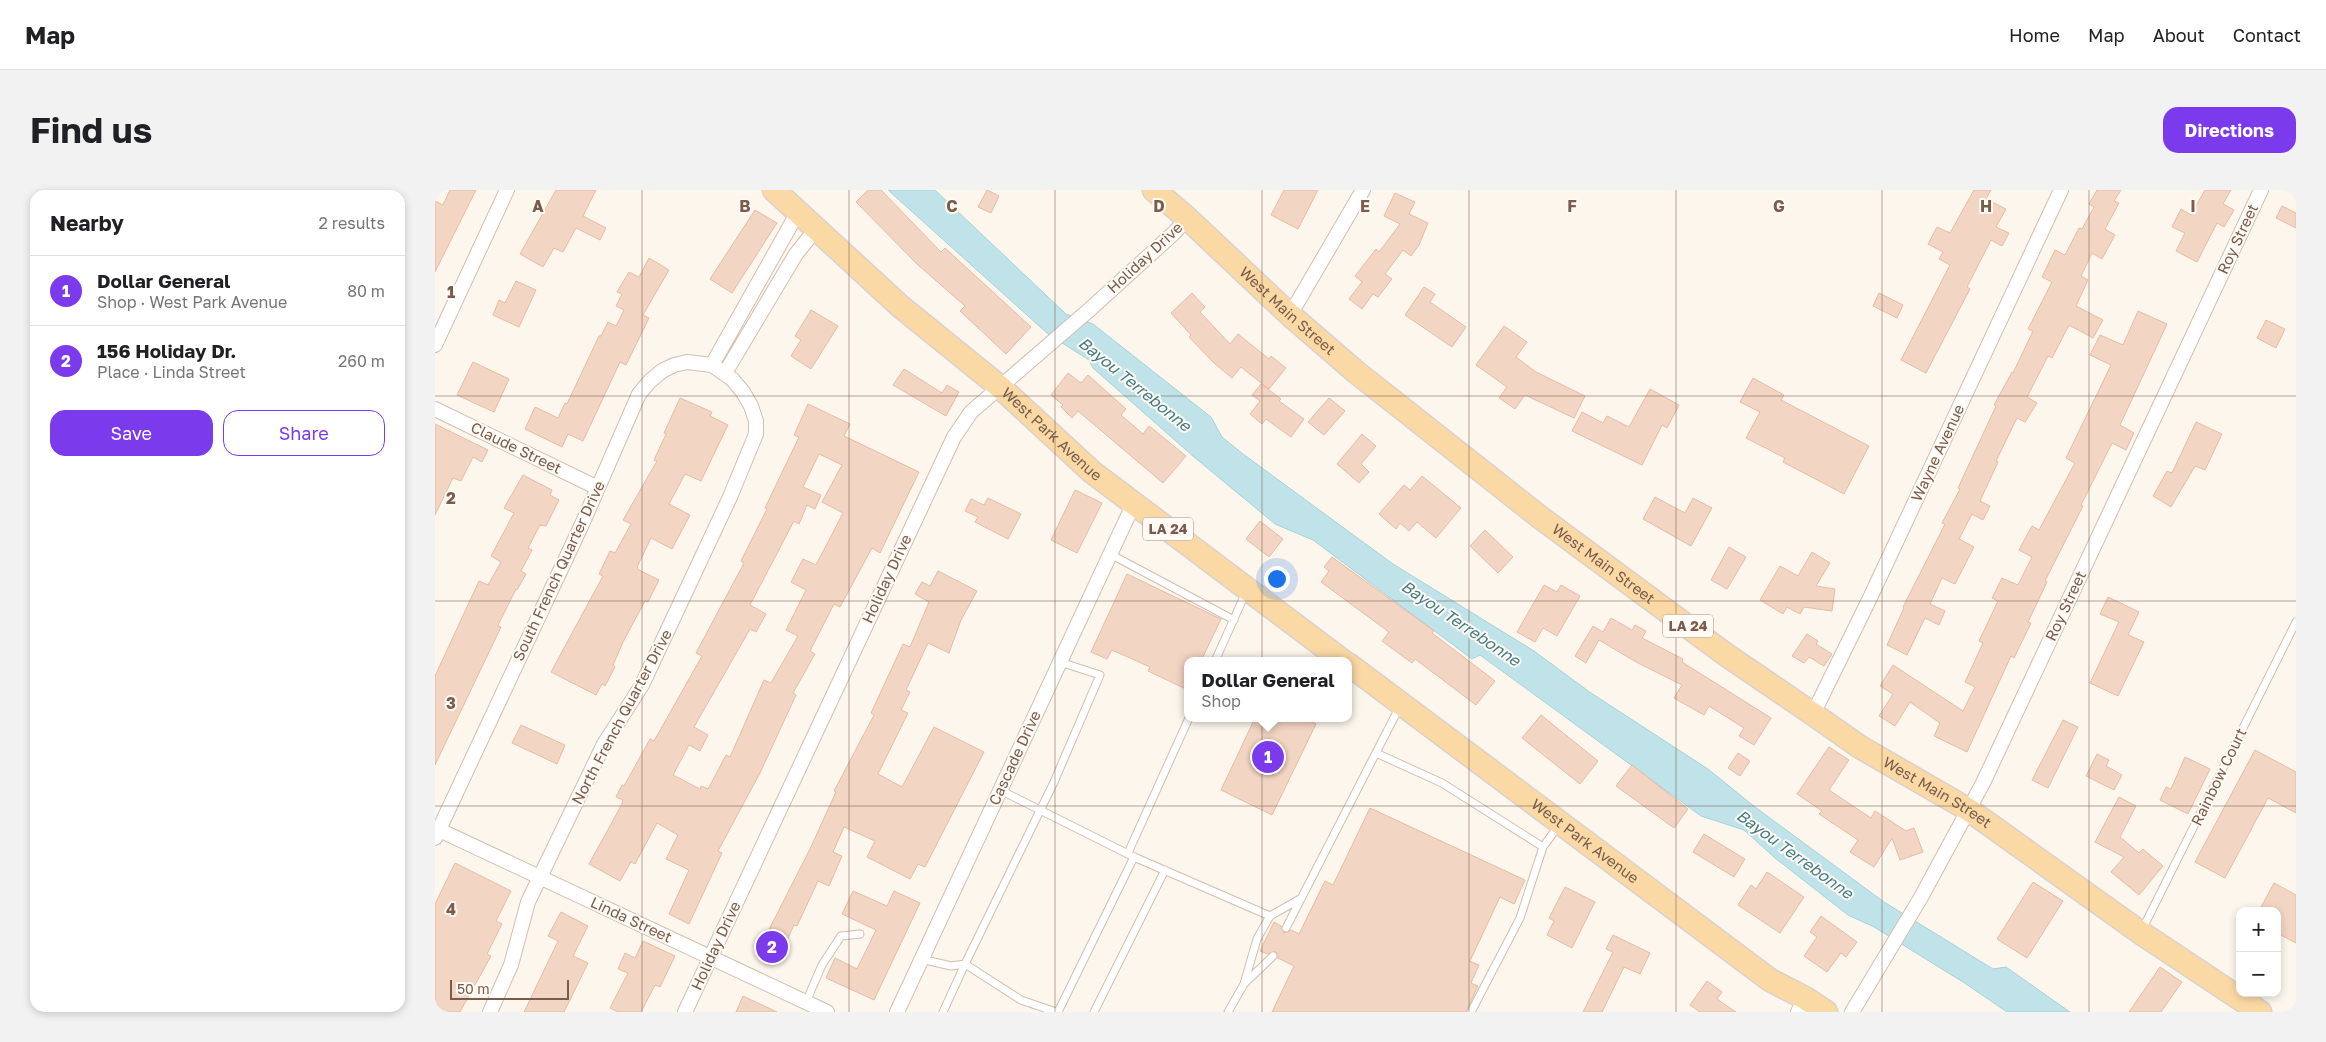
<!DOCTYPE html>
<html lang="en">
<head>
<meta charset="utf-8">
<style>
	body { margin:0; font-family:"Golos Text",sans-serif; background:#f2f2f2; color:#202124 }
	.controls { position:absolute; right:15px; bottom:15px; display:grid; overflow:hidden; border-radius:10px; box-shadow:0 2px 8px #0003 }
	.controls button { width:45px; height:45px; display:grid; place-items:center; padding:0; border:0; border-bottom:1px solid #e0e0e0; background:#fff; color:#202124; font:25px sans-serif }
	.scale { position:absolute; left:15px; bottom:12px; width:119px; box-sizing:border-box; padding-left:5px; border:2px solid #7a5c4d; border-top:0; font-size:14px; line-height:18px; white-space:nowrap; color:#7a5c4d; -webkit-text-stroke:4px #fffaf3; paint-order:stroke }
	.you { position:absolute; left:841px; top:388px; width:18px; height:18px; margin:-12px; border:4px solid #fff; border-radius:50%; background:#1a73e8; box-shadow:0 0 0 8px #1a73e833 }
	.badge { display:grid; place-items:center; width:32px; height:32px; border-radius:50%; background:#7c3aed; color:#fff; font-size:16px; font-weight:700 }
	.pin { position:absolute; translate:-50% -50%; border:2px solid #fff; box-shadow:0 1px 5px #0006 }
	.popup { position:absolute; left:749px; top:467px; width:168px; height:65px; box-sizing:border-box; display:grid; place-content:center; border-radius:10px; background:#fff; filter:drop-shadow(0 1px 4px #0005); font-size:16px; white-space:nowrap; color:#757577 }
	.popup b { font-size:19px; color:#202124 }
	.popup::after { content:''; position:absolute; left:50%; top:100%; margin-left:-10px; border:10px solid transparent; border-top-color:#fff }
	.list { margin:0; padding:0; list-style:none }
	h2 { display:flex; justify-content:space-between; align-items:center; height:65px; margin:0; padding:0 20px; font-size:21px }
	h2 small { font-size:16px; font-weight:400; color:#757577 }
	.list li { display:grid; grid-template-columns:32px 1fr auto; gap:15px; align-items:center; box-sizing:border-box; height:70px; padding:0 20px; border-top:1px solid #e0e0e0 }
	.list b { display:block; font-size:19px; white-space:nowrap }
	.list p { margin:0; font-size:16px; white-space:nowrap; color:#757577 }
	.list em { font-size:16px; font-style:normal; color:#757577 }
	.actions { display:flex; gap:10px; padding:15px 20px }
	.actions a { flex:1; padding:11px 0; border:1px solid #7c3aed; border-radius:15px; text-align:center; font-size:18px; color:#7c3aed }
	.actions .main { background:#7c3aed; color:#fff }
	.map { position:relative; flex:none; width:1861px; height:822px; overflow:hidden; border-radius:15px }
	header { display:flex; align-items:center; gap:30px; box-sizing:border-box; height:70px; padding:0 25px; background:#fff; border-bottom:1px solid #e0e0e0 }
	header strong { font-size:24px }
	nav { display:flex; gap:28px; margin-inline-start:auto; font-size:18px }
	.intro { display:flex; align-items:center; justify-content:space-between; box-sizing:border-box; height:120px; padding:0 30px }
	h1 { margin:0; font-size:35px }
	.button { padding:12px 22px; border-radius:15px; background:#7c3aed; color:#fff; font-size:18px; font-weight:700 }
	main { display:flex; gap:30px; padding:0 30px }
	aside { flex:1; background:#fff; border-radius:15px; box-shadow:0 2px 8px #0003 }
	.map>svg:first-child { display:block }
</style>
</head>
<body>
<header>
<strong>Map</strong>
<nav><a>Home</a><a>Map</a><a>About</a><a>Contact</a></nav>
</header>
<div class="intro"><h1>Find us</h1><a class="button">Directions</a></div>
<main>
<aside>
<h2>Nearby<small>2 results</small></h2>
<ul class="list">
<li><span class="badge">1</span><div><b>Dollar General</b><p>Shop · West Park Avenue</p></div><em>80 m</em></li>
<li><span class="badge">2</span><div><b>156 Holiday Dr.</b><p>Place · Linda Street</p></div><em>260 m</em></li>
</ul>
<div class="actions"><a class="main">Save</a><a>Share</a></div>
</aside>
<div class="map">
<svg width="1861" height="822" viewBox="0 0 1861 822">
	<rect width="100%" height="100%" fill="#fdf6ec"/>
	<path fill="#bfe3e8" stroke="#a5d3da" d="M 453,0 L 500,0 L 631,124 L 658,134 L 776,227 L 787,247 L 808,264 L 958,374 L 1099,461 L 1156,503 L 1273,579 L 1320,617 L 1449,712 L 1558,779 L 1571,777 L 1635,822 L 1572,822 L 1528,792 L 1439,737 L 1413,725 L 1340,668 L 1309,640 L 1266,626 L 1045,465 L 1037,469 L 878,350 L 840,334 L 759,267 L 658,178 L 654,170 L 613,144 Z"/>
	<path fill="#f3d5c3" stroke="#e6bba3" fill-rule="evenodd" d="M 15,0 L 41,0 L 0,82 L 0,11 L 8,15 Z
		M 121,0 L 161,0 L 148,26 L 171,38 L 165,50 L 141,38 L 128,62 L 119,58 L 108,77 L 85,64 Z
		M 433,0 L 446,0 L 506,62 L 510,58 L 596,137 L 571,164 L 525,121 L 530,116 L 482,74 L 421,12 Z
		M 552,0 L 564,6 L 556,23 L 543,17 Z
		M 849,0 L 883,0 L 863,39 L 836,25 Z
		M 1539,0 L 1556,0 L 1551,9 L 1571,19 L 1561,37 L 1574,43 L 1567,56 L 1556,50 L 1532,97 L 1535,99 L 1491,183 L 1466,170 L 1515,75 L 1504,69 L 1508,62 L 1493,54 L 1502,37 L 1515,43 Z
		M 1662,0 L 1686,0 L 1679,11 L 1684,13 L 1670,39 L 1680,45 L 1667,69 L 1657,63 L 1646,86 L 1653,90 L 1641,116 L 1668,130 L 1658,148 L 1634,135 L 1617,168 L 1613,166 L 1592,207 L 1602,213 L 1590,232 L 1582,228 L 1561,271 L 1563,272 L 1545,311 L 1555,316 L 1548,330 L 1537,324 L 1524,349 L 1539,357 L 1520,394 L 1507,388 L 1495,414 L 1510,421 L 1504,435 L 1490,428 L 1472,465 L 1452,455 L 1469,418 L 1468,417 L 1510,334 L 1507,333 L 1525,299 L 1523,298 L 1561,216 L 1559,215 L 1577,182 L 1578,183 L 1598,141 L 1593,139 L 1617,92 L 1607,87 L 1620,60 L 1630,65 L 1644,38 L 1647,39 L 1659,17 L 1654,14 Z
		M 1770,0 L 1796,0 L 1788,14 L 1799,20 L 1789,37 L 1782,33 L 1762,72 L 1741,61 L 1750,43 L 1737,37 L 1746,19 L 1756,25 Z
		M 960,3 L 980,12 L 974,24 L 993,33 L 984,55 L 976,66 L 968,60 L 950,84 L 957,89 L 943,107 L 938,104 L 927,119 L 914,109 L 927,92 L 920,86 L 941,59 L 944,62 L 965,34 L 949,26 Z
		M 1847,16 L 1861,23 L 1861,38 L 1841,28 Z
		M 320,20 L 342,33 L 297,103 L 275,89 Z
		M 214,68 L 234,80 L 208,125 L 214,128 L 191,175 L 185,172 L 148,251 L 133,244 L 127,257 L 90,239 L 100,217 L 123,228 L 130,213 L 132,214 L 164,146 L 166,146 L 173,132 L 181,136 L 189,120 L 181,116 L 187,104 L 182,102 L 194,82 L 204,87 Z
		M 81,91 L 101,100 L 84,137 L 58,125 L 64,110 L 70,113 Z
		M 989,97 L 1000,104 L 995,112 L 1031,137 L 1017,157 L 970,125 Z
		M 757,103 L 770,117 L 765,122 L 795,154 L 803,144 L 834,169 L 836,166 L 851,178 L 834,199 L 806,177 L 797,188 L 779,173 L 754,147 L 756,145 L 736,123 Z
		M 1444,103 L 1468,115 L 1462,128 L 1438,116 Z
		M 376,120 L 403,136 L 376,179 L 356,166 L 366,150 L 360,146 Z
		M 1703,121 L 1732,134 L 1685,235 L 1699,243 L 1691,260 L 1677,253 L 1646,315 L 1648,316 L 1610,391 L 1612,392 L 1593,432 L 1596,433 L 1579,468 L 1576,466 L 1532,562 L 1499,546 L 1505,533 L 1475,512 L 1460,536 L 1444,526 L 1458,504 L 1445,496 L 1458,475 L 1528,521 L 1540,497 L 1530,492 L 1548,453 L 1544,451 L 1563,411 L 1557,408 L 1567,388 L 1583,395 L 1597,367 L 1584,360 L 1597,336 L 1604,340 L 1640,273 L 1631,268 L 1676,175 L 1655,165 L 1665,145 L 1688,155 Z
		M 1831,130 L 1850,139 L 1841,158 L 1822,148 Z
		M 1069,136 L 1092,152 L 1081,167 L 1101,182 L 1150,206 L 1139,228 L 1090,205 L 1080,219 L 1064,208 L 1072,197 L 1041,175 Z
		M 38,172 L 74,189 L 59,222 L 22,205 Z
		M 469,179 L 507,203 L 512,195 L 524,202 L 511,226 L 458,195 Z
		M 633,183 L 646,193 L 653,185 L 691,219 L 686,225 L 708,244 L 714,236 L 751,266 L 728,293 L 643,221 L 637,228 L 626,217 L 628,215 L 616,205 Z
		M 1318,188 L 1349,205 L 1346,210 L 1434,256 L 1409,304 L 1348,272 L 1350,268 L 1311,248 L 1325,222 L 1305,212 Z
		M 826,194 L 846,209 L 844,211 L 869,229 L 856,247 L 831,229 L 827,234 L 815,224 L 825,211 L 817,205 Z
		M 1215,199 L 1244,215 L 1232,238 L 1227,235 L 1207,275 L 1137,241 L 1147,222 L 1168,233 L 1172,226 L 1194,237 Z
		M 245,208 L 277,222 L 275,226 L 293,235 L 266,291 L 250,284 L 234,314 L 255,325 L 237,359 L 216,348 L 203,375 L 202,379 L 224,390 L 213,412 L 210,411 L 189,450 L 178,475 L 180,477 L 170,496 L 167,494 L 161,505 L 116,482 L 168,386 L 164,384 L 175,361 L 180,363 L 196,334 L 188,330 L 222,271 L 219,270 L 231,244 L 229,243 Z
		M 894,208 L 910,221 L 889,245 L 873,232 Z
		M 373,214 L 415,234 L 409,246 L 484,282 L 445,363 L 437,358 L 405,417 L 399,414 L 375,461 L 380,464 L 358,503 L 361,505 L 325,583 L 283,661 L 287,663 L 254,734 L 234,724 L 254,680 L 231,669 L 243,645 L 222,633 L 200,674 L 196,672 L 185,691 L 154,674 L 187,614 L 188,610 L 181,607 L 187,595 L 189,596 L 215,549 L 219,551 L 267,466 L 261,463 L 309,373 L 306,371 L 332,319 L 330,318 L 364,247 L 359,245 ZM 384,264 L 407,275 L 387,312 L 408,323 L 381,375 L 368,369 L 356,392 L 371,400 L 351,440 L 363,446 L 336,493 L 329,490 L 295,567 L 291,565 L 273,599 L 266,596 L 265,599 L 238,585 L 254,555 L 265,561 L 273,545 L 259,537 L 315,439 L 321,442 L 331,424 L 315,415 L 359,331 L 364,334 L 372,315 L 380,319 L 386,305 L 368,297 Z
		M 1761,232 L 1787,244 L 1770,280 L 1760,276 L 1736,317 L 1718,306 L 1732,281 L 1737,283 Z
		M 0,234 L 53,260 L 47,272 L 38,267 L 26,291 L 18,288 L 0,325 Z
		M 927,244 L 941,256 L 926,274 L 934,282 L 924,293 L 902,274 Z
		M 88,285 L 117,300 L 115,305 L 124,310 L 111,336 L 105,335 L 93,358 L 97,360 L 86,381 L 91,384 L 82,400 L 81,399 L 65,431 L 63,436 L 66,437 L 0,575 L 0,486 L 44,391 L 53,395 L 66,372 L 56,366 L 79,323 L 69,318 Z
		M 987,286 L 1026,318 L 1001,348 L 982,332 L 974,341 L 965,333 L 961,339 L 944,324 L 969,295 L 975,300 Z
		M 640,300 L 667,313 L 642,363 L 616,350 Z
		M 1220,307 L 1250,323 L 1258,308 L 1277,318 L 1256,356 L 1208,329 Z
		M 553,308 L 586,324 L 573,349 L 540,332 L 543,327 L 530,321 L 536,309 L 549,315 Z
		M 825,331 L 848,349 L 834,367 L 811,349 Z
		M 1050,340 L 1078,367 L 1063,383 L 1035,356 Z
		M 1294,357 L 1311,367 L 1292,399 L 1276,390 Z
		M 1377,362 L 1395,373 L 1381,396 L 1400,399 L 1397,421 L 1369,417 L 1365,424 L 1352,417 L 1348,424 L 1325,410 L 1345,376 L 1363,386 Z
		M 897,367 L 999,441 L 997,443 L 1060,491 L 1041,515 L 980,469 L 977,473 L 947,451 L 954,442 L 886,392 L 894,381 L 889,377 Z
		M 503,381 L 542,401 L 526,430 L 514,463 L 493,453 L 471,500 L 475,502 L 466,520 L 473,523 L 443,584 L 467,597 L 499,537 L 549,562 L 490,677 L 483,674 L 475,689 L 432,667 L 440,651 L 409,637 L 398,662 L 407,666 L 394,696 L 383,691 L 362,736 L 359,735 L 341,774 L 321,765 L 375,659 L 401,602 L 399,601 L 439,525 L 436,523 L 468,454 L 475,457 L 494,412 L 480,404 L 487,392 L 495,396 Z
		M 692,384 L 786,429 L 766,471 L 753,471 L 753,500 L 713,481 L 715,477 L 677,460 L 672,469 L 656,462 Z
		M 1109,395 L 1122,402 L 1126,395 L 1145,406 L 1122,446 L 1108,438 L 1100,452 L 1082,442 Z
		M 1673,407 L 1704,422 L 1693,445 L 1709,452 L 1683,506 L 1655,493 L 1684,432 L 1665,424 Z
		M 1176,428 L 1197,440 L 1200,435 L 1211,441 L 1207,448 L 1248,469 L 1247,472 L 1336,528 L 1319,555 L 1304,546 L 1309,538 L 1274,516 L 1269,525 L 1239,508 L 1247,495 L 1203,473 L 1164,450 L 1151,473 L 1140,466 L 1158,436 L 1168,442 Z
		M 1372,444 L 1383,451 L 1381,454 L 1397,464 L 1389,476 L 1374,467 L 1369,473 L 1357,466 Z
		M 1106,525 L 1163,571 L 1145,594 L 1087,548 Z
		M 820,528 L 868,528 L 881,534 L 837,625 L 786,600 Z
		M 1628,530 L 1643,537 L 1613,598 L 1597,590 Z
		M 86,535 L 130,555 L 122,574 L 77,553 Z
		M 1394,557 L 1414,570 L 1394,600 L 1436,628 L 1440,621 L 1471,641 L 1479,638 L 1488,662 L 1465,670 L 1457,648 L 1439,677 L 1415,662 L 1423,650 L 1384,624 L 1387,621 L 1362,604 Z
		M 1820,560 L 1861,582 L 1861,623 L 1833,608 L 1790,688 L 1760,672 Z
		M 1303,563 L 1315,571 L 1305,586 L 1293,578 Z
		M 1662,564 L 1674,570 L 1671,576 L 1687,585 L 1679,600 L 1651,586 Z
		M 1750,567 L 1775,579 L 1753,624 L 1725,610 L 1731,597 L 1736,599 Z
		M 1197,575 L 1253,619 L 1239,638 L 1181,596 Z
		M 1684,607 L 1701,616 L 1685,647 L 1704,663 L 1708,659 L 1728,676 L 1704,705 L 1676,682 L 1689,667 L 1660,652 Z
		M 935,618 L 1090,690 L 1079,714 L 1065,707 L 1035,771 L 1044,775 L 1036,793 L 1043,796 L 1031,822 L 837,822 L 859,776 L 843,768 L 843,764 L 840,761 L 833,764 L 825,761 L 839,732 L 846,736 L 849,743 L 856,740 L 864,744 L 890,691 L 898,695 Z
		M 1269,644 L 1310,669 L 1299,687 L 1258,662 Z
		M 20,673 L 76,701 L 61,731 L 67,734 L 52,764 L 56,766 L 25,822 L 0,822 L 0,714 Z
		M 1332,682 L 1369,707 L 1345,743 L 1303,715 L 1316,695 L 1321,699 Z
		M 1598,692 L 1628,711 L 1592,768 L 1562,749 Z
		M 1839,693 L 1861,705 L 1861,753 L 1842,743 L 1842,721 L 1824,721 Z
		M 1130,697 L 1160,712 L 1137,758 L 1112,745 L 1119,731 L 1114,728 Z
		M 418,701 L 452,716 L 459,701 L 485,713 L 439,810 L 391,788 L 400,768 L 422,779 L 441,740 L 407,724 Z
		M 126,722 L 153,736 L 138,766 L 153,773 L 129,822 L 89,822 L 123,751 L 113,746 Z
		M 1386,726 L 1422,752 L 1411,767 L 1406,763 L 1392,782 L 1369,766 L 1382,747 L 1375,742 Z
		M 1178,745 L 1215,763 L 1205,784 L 1189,777 L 1167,822 L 1148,822 L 1178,762 L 1171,759 Z
		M 208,751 L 240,766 L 225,797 L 220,795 L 206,822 L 183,822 L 175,818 L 193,783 L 183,779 L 190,763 L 200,768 Z
		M 1725,777 L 1747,792 L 1726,822 L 1694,822 Z
		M 1272,791 L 1287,802 L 1282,809 L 1301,822 L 1265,822 L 1255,815 Z
		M 308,806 L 342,822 L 301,822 Z"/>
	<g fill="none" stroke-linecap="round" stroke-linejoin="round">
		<g stroke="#d1beb0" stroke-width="9">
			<path id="service" d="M 675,364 L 799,430
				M 780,471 L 811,402
				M 941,563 L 1007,593 L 1108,657 L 1124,635
				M 565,600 L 699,667 L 835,726
				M 693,663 L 754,528
				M 851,738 L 965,516
				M 1707,740 L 1861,432
				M 486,769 L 516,776 L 530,774
				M 809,794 L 822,749 L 835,726 L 865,709
				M 371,812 L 387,775 L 406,746 L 425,744
				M 508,822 L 530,774
				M 621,822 L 586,810 L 530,774 L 619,592 L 665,485 L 625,472
				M 623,822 L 699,667
				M 659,822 L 730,680
				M 793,822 L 809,794 L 838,766
				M 1036,822 L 1085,728 L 1108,657"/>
		</g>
		<g stroke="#d1beb0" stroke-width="16">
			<path id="minor" d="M 855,125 L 928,0
				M 0,155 L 72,0
				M 277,175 L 363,22
				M 290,183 L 361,64 L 381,39
				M 0,219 L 163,298
				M 1378,524 L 1434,410 L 1626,0
				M 0,638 L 392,822
				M 0,648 L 148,332 L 204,204 L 215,191 L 227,181 L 239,175 L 252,172 L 277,175 L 297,189 L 308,202 L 316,216 L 321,231 L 321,244 L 295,307 L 207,495 L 169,554 L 93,712 L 76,775 L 55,822
				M 250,822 L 519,247 L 536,222 L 653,121 L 740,42 L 752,28
				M 462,822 L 699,313
				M 1363,822 L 1370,808
				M 1417,822 L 1485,709 L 1548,593 L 1826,0"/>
		</g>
		<g stroke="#dad1cd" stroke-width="25">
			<g id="primary">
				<path id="s1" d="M 339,0 L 465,116 L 565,197 L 657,282 L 908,471"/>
				<path id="s2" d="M 719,0 L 752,28 L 855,125 L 921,182 L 1106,328 L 1290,464 L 1378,524 L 1425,557 L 1534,620 L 1706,743 L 1825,822"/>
				<path id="s3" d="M 913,474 L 1335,790 L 1370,808 L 1391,822"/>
			</g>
		</g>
		<use href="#service" stroke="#fff" stroke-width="7"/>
		<use href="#minor" stroke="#fff" stroke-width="14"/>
		<use href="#primary" stroke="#fbd9a5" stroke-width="22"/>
	</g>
	<path fill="none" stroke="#7a5c4d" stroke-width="1" stroke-opacity="0.55" d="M 207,0 L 207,822M 414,0 L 414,822M 620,0 L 620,822M 827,0 L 827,822M 1034,0 L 1034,822M 1241,0 L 1241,822M 1447,0 L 1447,822M 1654,0 L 1654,822M 0,206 L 1861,206M 0,411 L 1861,411M 0,616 L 1861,616"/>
	<g text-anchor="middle" stroke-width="4" stroke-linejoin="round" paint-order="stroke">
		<g fill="#fffaf3" stroke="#a28b7f" stroke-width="1">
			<rect x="708" y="327.5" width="50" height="23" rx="4"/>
			<rect x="1228" y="424.5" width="50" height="23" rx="4"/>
		</g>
		<g font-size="14" font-weight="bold" fill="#7a5c4d">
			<text x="733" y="344">LA 24</text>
			<text x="1253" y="441">LA 24</text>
		</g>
		<g font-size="15" fill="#7a5c4d" stroke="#fffaf3">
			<text transform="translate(1803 49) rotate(-65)" y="5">Roy Street</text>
			<text transform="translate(710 68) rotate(-43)" y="5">Holiday Drive</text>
			<text dy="5" stroke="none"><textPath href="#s2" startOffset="180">West Main Street</textPath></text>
			<text dy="5" stroke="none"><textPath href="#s1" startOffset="370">West Park Avenue</textPath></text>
			<text transform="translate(81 258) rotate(26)" y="5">Claude Street</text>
			<text transform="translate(1503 263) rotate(-65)" y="5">Wayne Avenue</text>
			<text dy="5" stroke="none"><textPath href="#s2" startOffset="585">West Main Street</textPath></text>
			<text transform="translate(124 381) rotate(-65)" y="5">South French Quarter Drive</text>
			<text transform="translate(452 389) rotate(-65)" y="5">Holiday Drive</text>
			<text transform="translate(1631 416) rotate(-65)" y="5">Roy Street</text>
			<text transform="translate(187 527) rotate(-62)" y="5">North French Quarter Drive</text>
			<text transform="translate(580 568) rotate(-65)" y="5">Cascade Drive</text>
			<text transform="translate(1784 587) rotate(-64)" y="5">Rainbow Court</text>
			<text dy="5" stroke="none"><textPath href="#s2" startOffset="990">West Main Street</textPath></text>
			<text dy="5" stroke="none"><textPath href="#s3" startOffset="296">West Park Avenue</textPath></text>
			<text transform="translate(196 730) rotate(25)" y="5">Linda Street</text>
			<text transform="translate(281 756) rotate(-65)" y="5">Holiday Drive</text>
		</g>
		<g font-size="16" font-style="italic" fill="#437c86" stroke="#fffaf3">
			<text transform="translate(700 194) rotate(39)" y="6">Bayou Terrebonne</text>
			<text transform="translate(1026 433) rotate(34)" y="6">Bayou Terrebonne</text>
			<text transform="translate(1360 664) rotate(36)" y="6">Bayou Terrebonne</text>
		</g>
	</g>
	<g font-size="16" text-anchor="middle" font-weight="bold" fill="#7a5c4d" stroke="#fffaf3" stroke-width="4" stroke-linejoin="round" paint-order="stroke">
		<text x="103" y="22">A</text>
		<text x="310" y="22">B</text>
		<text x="517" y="22">C</text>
		<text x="724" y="22">D</text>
		<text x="930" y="22">E</text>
		<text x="1137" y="22">F</text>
		<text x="1344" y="22">G</text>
		<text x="1551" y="22">H</text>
		<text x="1758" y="22">I</text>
		<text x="16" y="108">1</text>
		<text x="16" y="314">2</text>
		<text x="16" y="519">3</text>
		<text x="16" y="725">4</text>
	</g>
</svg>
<div class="controls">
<button>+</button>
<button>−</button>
</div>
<div class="scale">50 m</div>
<div class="you"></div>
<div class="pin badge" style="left:833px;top:567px">1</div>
<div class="popup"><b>Dollar General</b>Shop</div>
<div class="pin badge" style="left:337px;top:757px">2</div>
</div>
</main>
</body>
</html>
